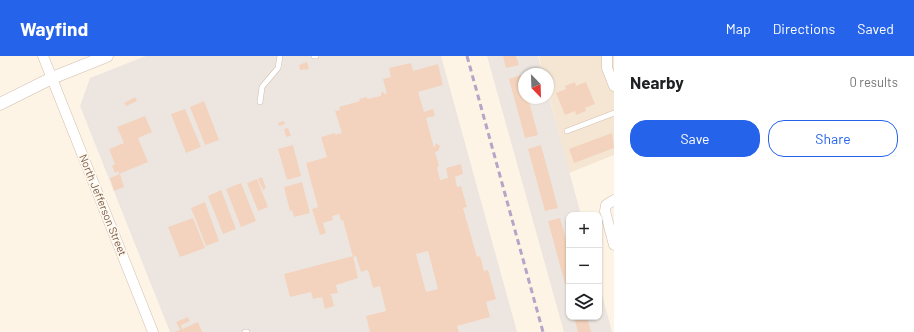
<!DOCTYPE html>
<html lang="en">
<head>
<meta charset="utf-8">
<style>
	body { margin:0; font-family:Barlow,sans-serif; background:#f2f2f2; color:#202124 }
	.controls { position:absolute; right:12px; bottom:12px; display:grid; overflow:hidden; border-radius:8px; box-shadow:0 1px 3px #0004 }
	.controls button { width:36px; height:36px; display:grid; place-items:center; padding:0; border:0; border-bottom:1px solid #e0e0e0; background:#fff; color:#202124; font:20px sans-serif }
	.compass { position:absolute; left:518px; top:12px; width:36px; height:36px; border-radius:50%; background:#fff; box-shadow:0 1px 3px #0004; rotate:157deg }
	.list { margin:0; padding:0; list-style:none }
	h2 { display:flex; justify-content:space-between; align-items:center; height:52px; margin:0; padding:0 16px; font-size:17px }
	h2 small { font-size:13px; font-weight:400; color:#757577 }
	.actions { display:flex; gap:8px; padding:12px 16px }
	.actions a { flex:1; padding:9px 0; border:1px solid #2563eb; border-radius:16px; text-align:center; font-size:14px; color:#2563eb }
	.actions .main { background:#2563eb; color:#fff }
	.icon { flex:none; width:22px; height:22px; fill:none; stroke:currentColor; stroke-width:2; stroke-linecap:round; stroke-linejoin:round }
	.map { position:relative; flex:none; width:614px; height:276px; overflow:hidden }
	header { display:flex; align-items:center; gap:24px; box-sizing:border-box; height:56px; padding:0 20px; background:#2563eb; color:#fff }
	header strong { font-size:19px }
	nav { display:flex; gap:22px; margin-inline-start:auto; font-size:14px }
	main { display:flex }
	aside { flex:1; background:#fff }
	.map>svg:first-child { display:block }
</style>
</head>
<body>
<header>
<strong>Wayfind</strong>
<nav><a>Map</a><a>Directions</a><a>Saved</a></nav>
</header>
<main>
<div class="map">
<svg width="614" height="276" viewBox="0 0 614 276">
	<rect width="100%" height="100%" fill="#fdf4e6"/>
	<path fill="#f5e6d4" d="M 539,0 L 614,0 L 614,99 L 569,117 L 548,35 L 548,18 L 543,18 Z"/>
	<path fill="#ede6e0" d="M 146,0 L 441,0 L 517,276 L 170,276 L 80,50 L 90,22 Z
		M 487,0 L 538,0 L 543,18 L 524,18 L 524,42 L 548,42 L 548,37 L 581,159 L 569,159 L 569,261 L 599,261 L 599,227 L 612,276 L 564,276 Z"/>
	<path fill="#f3d3bd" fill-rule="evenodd" d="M 503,0 L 516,0 L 519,9 L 506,12 Z
		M 307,6 L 309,13 L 300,14 L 299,9 Z
		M 411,7 L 413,15 L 438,8 L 443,29 L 418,36 L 424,56 L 433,53 L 435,60 L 426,62 L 434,92 L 436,87 L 440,90 L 438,95 L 435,96 L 439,110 L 437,111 L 440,124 L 448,122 L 446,112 L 461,108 L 463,118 L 455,121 L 457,131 L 461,130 L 467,151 L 463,152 L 477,201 L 480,200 L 484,215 L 488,214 L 496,243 L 486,246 L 490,261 L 457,270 L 459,276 L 370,276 L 366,260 L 386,255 L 380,230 L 373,232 L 368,214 L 361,216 L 356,200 L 353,201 L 343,164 L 341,164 L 339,158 L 332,160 L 333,164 L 323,167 L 326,177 L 320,179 L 312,153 L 318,151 L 306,107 L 327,101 L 321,81 L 335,77 L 335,79 L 342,77 L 335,55 L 340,54 L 339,51 L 360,45 L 359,43 L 367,41 L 367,43 L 381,40 L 381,37 L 384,36 L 385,38 L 387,38 L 383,23 L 391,21 L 389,12 ZM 428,195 L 438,233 L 426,236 L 416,198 Z
		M 521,19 L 524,29 L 524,42 L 528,42 L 538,79 L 525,82 L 509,23 Z
		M 575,26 L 576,30 L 586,26 L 595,48 L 585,52 L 586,55 L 576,59 L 575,55 L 565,59 L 556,37 L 566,33 L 565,30 Z
		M 135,41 L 137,45 L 126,50 L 124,47 Z
		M 204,45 L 219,84 L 205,89 L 190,51 Z
		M 185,53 L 201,91 L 186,97 L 171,58 Z
		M 145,60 L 152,76 L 138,82 L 148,106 L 119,118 L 118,115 L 115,117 L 112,110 L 115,108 L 109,93 L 124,87 L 117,71 Z
		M 284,65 L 285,68 L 279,70 L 278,67 Z
		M 288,72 L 291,80 L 286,81 L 284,73 Z
		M 612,77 L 614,92 L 574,107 L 569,93 Z
		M 293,89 L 301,120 L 287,124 L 278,93 Z
		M 541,89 L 558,152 L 545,155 L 528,93 Z
		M 120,118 L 124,131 L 114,135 L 110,122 Z
		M 262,121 L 266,132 L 263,134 L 258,123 Z
		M 257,123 L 268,151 L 258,155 L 247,127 Z
		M 302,126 L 310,157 L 294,161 L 292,154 L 290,155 L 284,131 Z
		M 241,127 L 256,165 L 241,171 L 226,133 Z
		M 221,134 L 236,173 L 223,178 L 208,140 Z
		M 205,146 L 219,185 L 206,190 L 191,152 Z
		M 193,162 L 205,192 L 180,201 L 168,171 Z
		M 560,162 L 569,193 L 569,226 L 565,228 L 548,165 Z
		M 353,200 L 358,222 L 336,229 L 338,237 L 331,238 L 334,250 L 325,253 L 322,241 L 313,243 L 311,236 L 290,241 L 284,218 Z
		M 188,261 L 190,265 L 181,269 L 182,273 L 198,266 L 202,276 L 174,276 L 180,274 L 176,266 Z
		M 574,261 L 587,261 L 591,276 L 578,276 Z"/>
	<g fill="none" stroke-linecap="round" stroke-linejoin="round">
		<g stroke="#d1beae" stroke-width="6">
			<path id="service" d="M 314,0 L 316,0
				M 260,46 L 262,31 L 278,12 L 280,0
				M 567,75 L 614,57
				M 245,276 L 247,276"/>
		</g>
		<g stroke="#d1beae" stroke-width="11">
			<path id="minor" d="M 43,0 L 153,276
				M 607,0 L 607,12 L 614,30
				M 614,144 L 606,149 L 605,155 L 614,189"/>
		</g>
		<g stroke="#d1beae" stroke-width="13">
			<path id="tertiary" d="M 0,48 L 52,22 L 107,0"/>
		</g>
		<use href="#service" stroke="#fff" stroke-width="5"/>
		<use href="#minor" stroke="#fff" stroke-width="10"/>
		<use href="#tertiary" stroke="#fff" stroke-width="12"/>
		<path stroke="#b7a4c7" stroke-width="3" stroke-dasharray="6 4" stroke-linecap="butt" d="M 467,0 L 543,276"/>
	</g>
	<g text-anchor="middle" stroke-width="3.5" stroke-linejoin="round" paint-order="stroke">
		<g font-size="11" fill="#775a4a" stroke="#fff8ed">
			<text transform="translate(103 149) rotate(68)" y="4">North Jefferson Street</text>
		</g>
	</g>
</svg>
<div class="controls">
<button>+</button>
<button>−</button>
<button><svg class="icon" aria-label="layers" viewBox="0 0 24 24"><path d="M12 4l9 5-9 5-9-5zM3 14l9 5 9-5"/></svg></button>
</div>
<svg class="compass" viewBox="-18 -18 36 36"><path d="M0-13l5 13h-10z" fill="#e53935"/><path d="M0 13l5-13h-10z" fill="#757577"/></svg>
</div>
<aside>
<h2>Nearby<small>0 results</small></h2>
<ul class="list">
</ul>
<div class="actions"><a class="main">Save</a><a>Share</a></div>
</aside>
</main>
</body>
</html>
